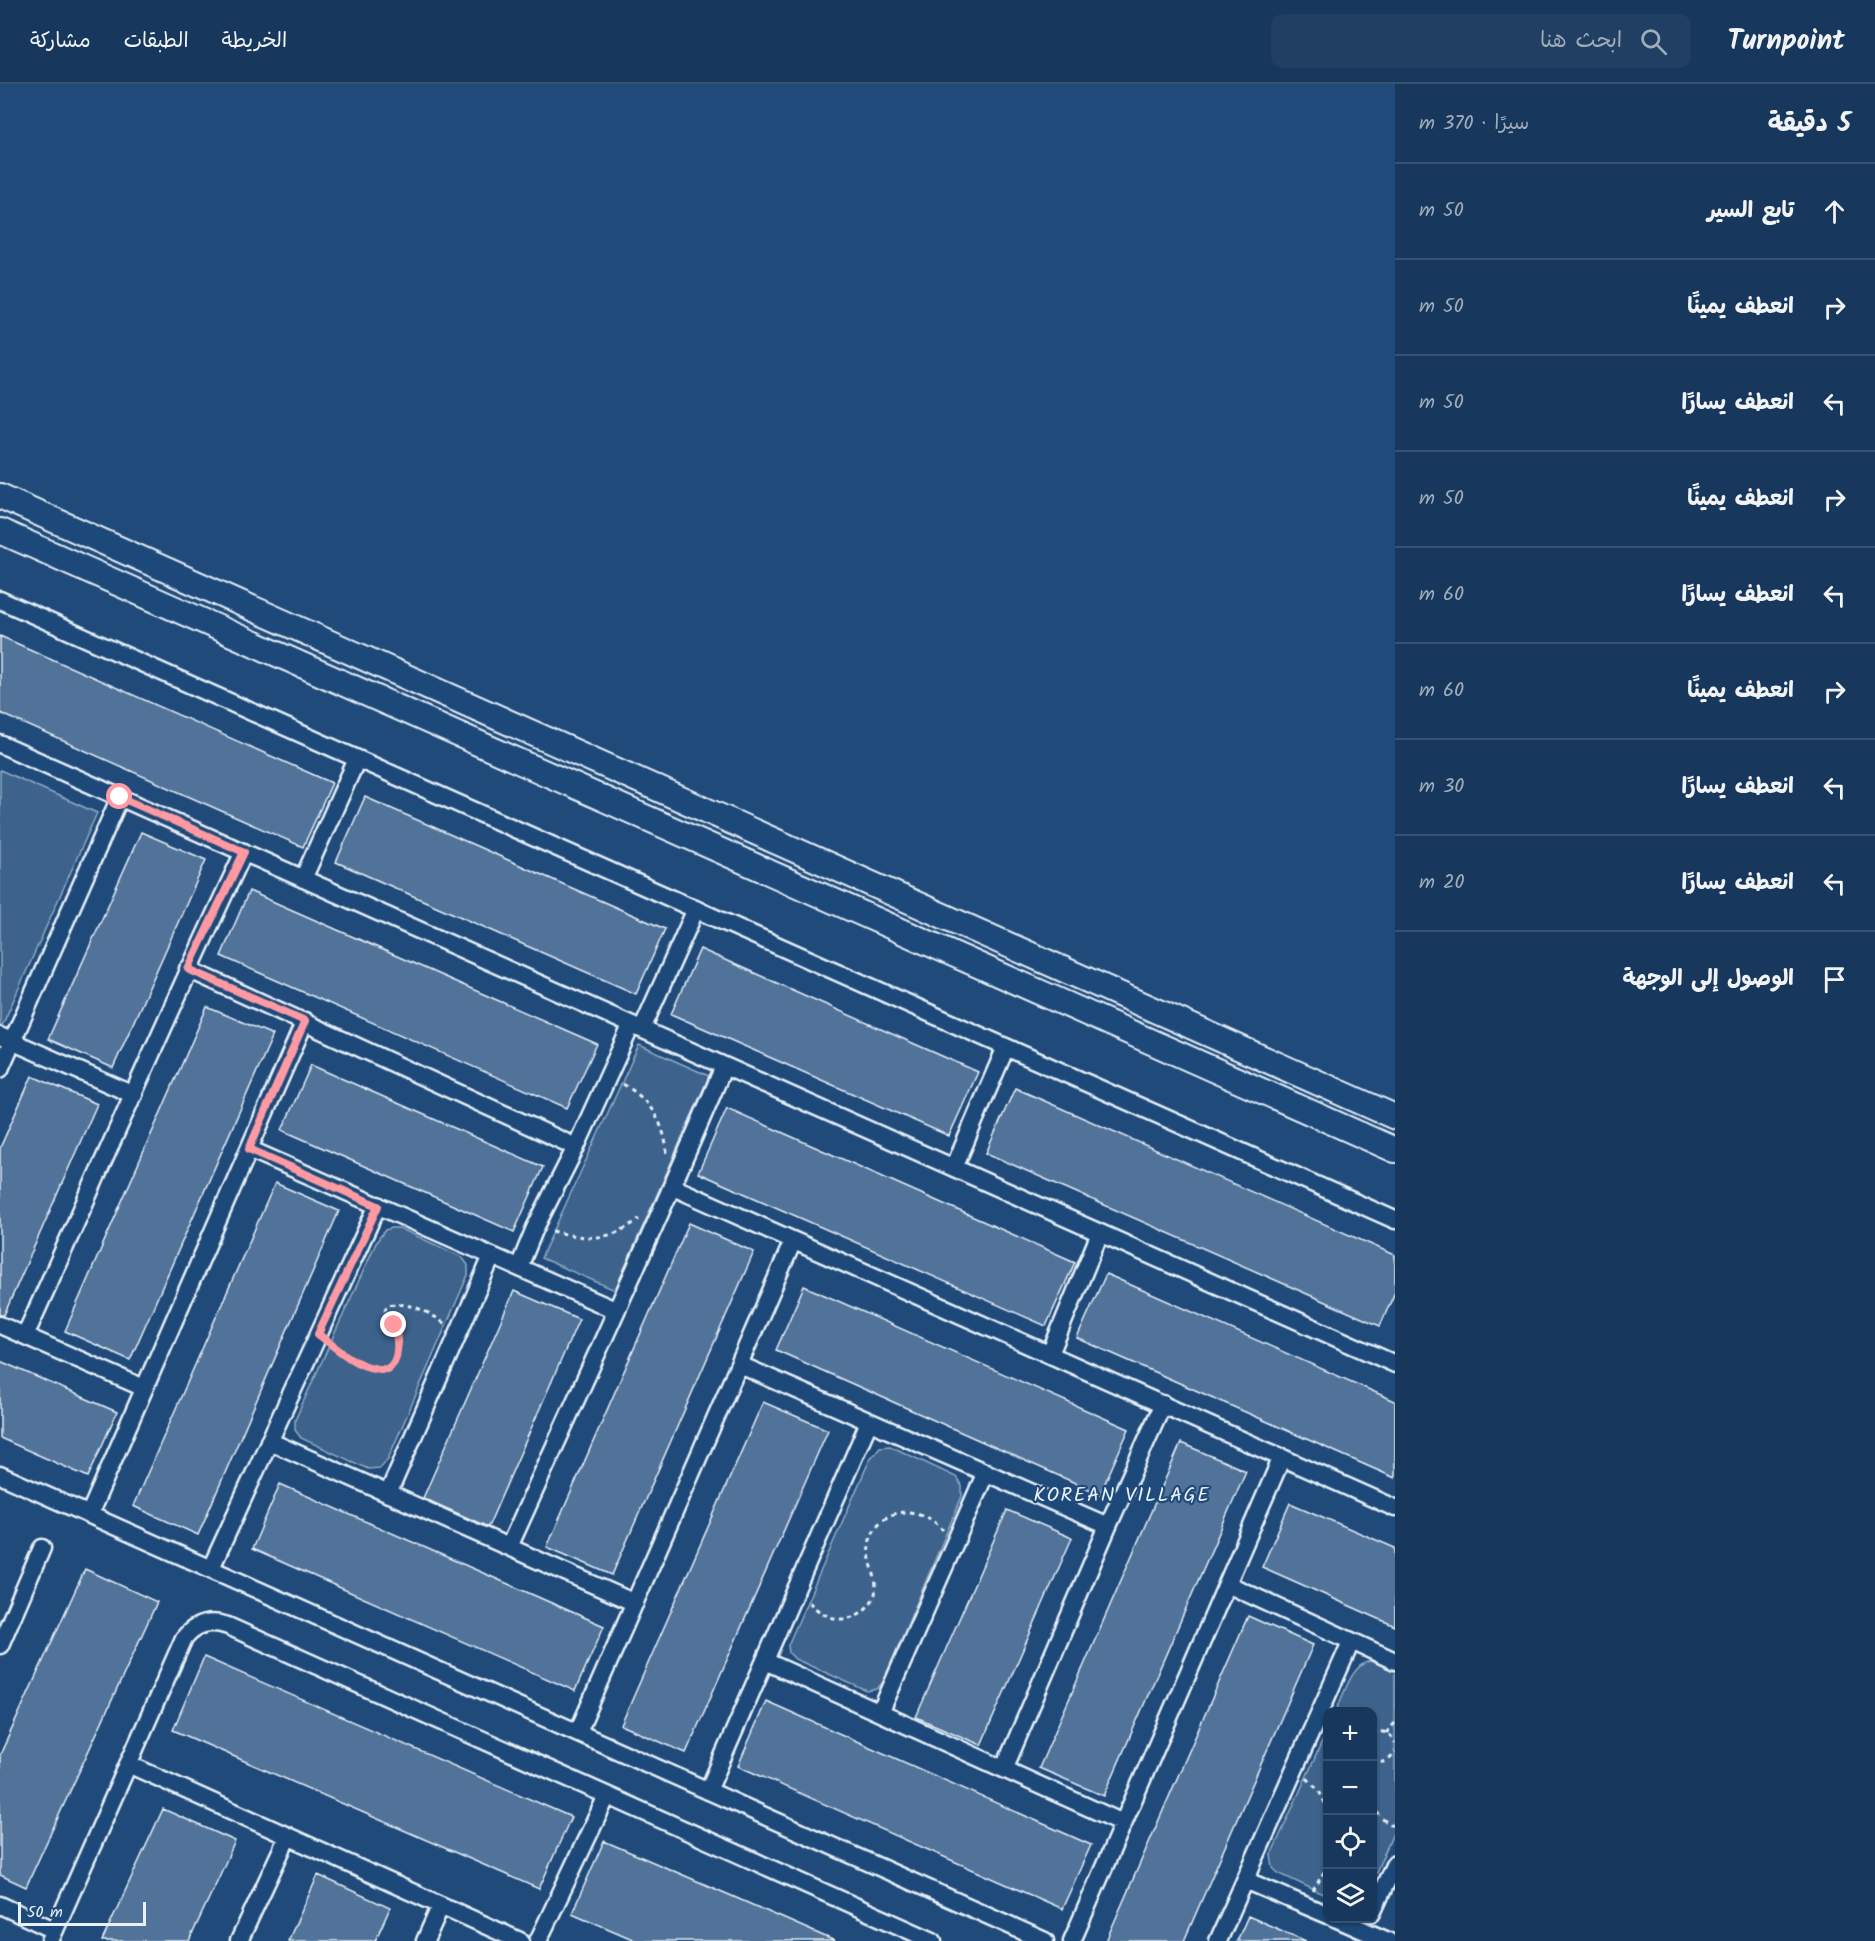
<!DOCTYPE html>
<html lang="ar">
<head>
<meta charset="utf-8">
<style>
	body { margin:0; font-family:Kalam,"Playpen Sans Arabic",sans-serif; background:#203f62; color:#f1f3f6; direction:rtl }
	.controls { position:absolute; right:18px; bottom:18px; display:grid; overflow:hidden; border-radius:12px; box-shadow:0 2px 4px #0004 }
	.controls button { width:54px; height:54px; display:grid; place-items:center; padding:0; border:0; border-bottom:2px solid #365272; background:#17385c; color:#f1f3f6; font:30px sans-serif }
	.scale { position:absolute; left:18px; bottom:15px; width:128px; box-sizing:border-box; padding-left:6px; border:3px solid #e8f1f8; border-top:0; font-size:16px; line-height:21px; white-space:nowrap; color:#e8f1f8; -webkit-text-stroke:4px #1f4a7a; paint-order:stroke }
	.stop { position:absolute; width:18px; height:18px; margin:-14px; border:4px solid #ff9aa2; border-radius:50%; background:#fff }
	.stop.end { background:#ff9aa2; border-color:#fff; box-shadow:0 2px 6px #0008 }
	.list { margin:0; padding:0; list-style:none }
	h2 { display:flex; justify-content:space-between; align-items:center; height:78px; margin:0; padding:0 24px; font-size:26px }
	h2 small { font-size:20px; font-weight:400; color:#9eacbb }
	.list li { display:grid; grid-template-columns:39px 1fr auto; gap:18px; align-items:center; box-sizing:border-box; height:96px; padding:0 24px; border-top:2px solid #365272 }
	.list b { display:block; font-size:22px; white-space:nowrap }
	.list em { font-size:20px; font-style:normal; color:#9eacbb }
	.icon { flex:none; width:33px; height:33px; fill:none; stroke:currentColor; stroke-width:2; stroke-linecap:round; stroke-linejoin:round }
	.map { position:relative; flex:none; width:1395px; height:1857px; overflow:hidden; direction:ltr }
	header { display:flex; align-items:center; gap:36px; box-sizing:border-box; height:84px; padding:0 30px; background:#17385c; border-bottom:2px solid #365272 }
	header strong { font-size:28px }
	nav { display:flex; gap:33px; margin-inline-start:auto; font-size:21px }
	.search { width:420px; height:54px; background:#203f62; display:flex; align-items:center; gap:15px; box-sizing:border-box; padding:0 21px; border-radius:12px; color:#9eacbb; font-size:22px }
	main { display:flex }
	aside { flex:1; background:#17385c }
	.map>svg:first-child { display:block }
</style>
</head>
<body>
<header>
<strong>Turnpoint</strong>
<div class="search"><svg class="icon" aria-label="search" viewBox="0 0 24 24"><circle cx="10" cy="10" r="6"/><path d="M15 15l6 6"/></svg>ابحث هنا</div>
<nav><a>الخريطة</a><a>الطبقات</a><a>مشاركة</a></nav>
</header>
<main>
<aside>
<h2>5 دقيقة<small>سيرًا · 370 m</small></h2>
<ul class="list">
<li><svg class="icon" aria-label="ahead" viewBox="0 0 24 24"><path d="M12 20V5M6 11l6-6 6 6"/></svg><div><b>تابع السير</b></div><em>50 m</em></li>
<li><svg class="icon" aria-label="right" viewBox="0 0 24 24"><path d="M7 20v-9h11M14 6l5 5-5 5"/></svg><div><b>انعطف يمينًا</b></div><em>50 m</em></li>
<li><svg class="icon" aria-label="left" viewBox="0 0 24 24"><path d="M17 20v-9H6M10 6l-5 5 5 5"/></svg><div><b>انعطف يسارًا</b></div><em>50 m</em></li>
<li><svg class="icon" aria-label="right" viewBox="0 0 24 24"><path d="M7 20v-9h11M14 6l5 5-5 5"/></svg><div><b>انعطف يمينًا</b></div><em>50 m</em></li>
<li><svg class="icon" aria-label="left" viewBox="0 0 24 24"><path d="M17 20v-9H6M10 6l-5 5 5 5"/></svg><div><b>انعطف يسارًا</b></div><em>60 m</em></li>
<li><svg class="icon" aria-label="right" viewBox="0 0 24 24"><path d="M7 20v-9h11M14 6l5 5-5 5"/></svg><div><b>انعطف يمينًا</b></div><em>60 m</em></li>
<li><svg class="icon" aria-label="left" viewBox="0 0 24 24"><path d="M17 20v-9H6M10 6l-5 5 5 5"/></svg><div><b>انعطف يسارًا</b></div><em>30 m</em></li>
<li><svg class="icon" aria-label="left" viewBox="0 0 24 24"><path d="M17 20v-9H6M10 6l-5 5 5 5"/></svg><div><b>انعطف يسارًا</b></div><em>20 m</em></li>
<li><svg class="icon" aria-label="arrive" viewBox="0 0 24 24"><path d="M6 21V4h12l-3 4 3 4H6"/></svg><div><b>الوصول إلى الوجهة</b></div></li>
</ul>
</aside>
<div class="map">
<svg width="1395" height="1857" viewBox="0 0 1395 1857">
	<rect width="100%" height="100%" fill="#1f4a7a"/>
	<filter id="ink" filterUnits="userSpaceOnUse"><feTurbulence type="fractalNoise" baseFrequency=".0167" numOctaves="2"/><feDisplacementMap in="SourceGraphic" scale="12" xChannelSelector="R" yChannelSelector="G"/><feConvolveMatrix kernelMatrix="1 2 1 2 8 2 1 2 1" color-interpolation-filters="sRGB"/></filter>
	<g filter="url(#ink)">
		<path fill="#3c628c" stroke="#92aac2" stroke-width="1.5" d="M 0,686 L 97,729 L 2,942 L 0,941 Z
			M 639,961 L 709,992 L 615,1206 L 541,1174 Z
			M 392,1144 L 399,1144 L 462,1173 L 468,1181 L 468,1191 L 388,1375 L 380,1384 L 368,1385 L 301,1354 L 295,1346 L 295,1336 L 377,1157 L 385,1146 Z
			M 890,1362 L 956,1393 L 962,1402 L 962,1412 L 883,1598 L 877,1605 L 867,1607 L 795,1575 L 789,1569 L 788,1561 L 870,1375 L 880,1363 Z
			M 1370,1577 L 1395,1587 L 1395,1745 L 1373,1795 L 1372,1628 L 1336,1627 C 1344,1611 1351,1581 1370,1577 Z
			M 1327,1647 L 1327,1812 L 1278,1789 L 1273,1784 L 1271,1771 Z"/>
		<path fill="#517399" stroke="#e8f1f8" stroke-width="1.5" d="M 0,552 L 332,699 L 303,763 L 0,629 Z
			M 365,713 L 665,845 L 636,910 L 336,778 Z
			M 141,748 L 206,776 L 113,984 L 48,955 Z
			M 249,807 L 597,960 L 567,1024 L 221,872 Z
			M 700,865 L 978,988 L 949,1052 L 671,930 Z
			M 207,923 L 273,951 L 130,1276 L 65,1247 Z
			M 311,981 L 543,1083 L 514,1148 L 282,1046 Z
			M 32,992 L 97,1020 L 4,1231 L 0,1231 L 0,1064 Z
			M 1015,1004 L 1395,1171 L 1395,1208 L 1380,1242 L 986,1069 Z
			M 727,1024 L 1075,1178 L 1046,1242 L 698,1089 Z
			M 275,1099 L 339,1127 L 198,1451 L 133,1422 Z
			M 689,1139 L 754,1168 L 612,1491 L 547,1463 Z
			M 1106,1190 L 1395,1317 L 1395,1394 L 1077,1254 Z
			M 804,1202 L 1129,1345 L 1100,1410 L 776,1266 Z
			M 514,1207 L 579,1235 L 488,1443 L 423,1414 Z
			M 0,1277 L 117,1328 L 88,1393 L 0,1354 Z
			M 763,1318 L 828,1346 L 686,1669 L 621,1641 Z
			M 1181,1359 L 1246,1387 L 1104,1712 L 1039,1684 Z
			M 280,1400 L 604,1542 L 575,1607 L 252,1465 Z
			M 1290,1419 L 1395,1464 L 1395,1542 L 1262,1483 Z
			M 1007,1426 L 1072,1454 L 981,1661 L 916,1633 Z
			M 85,1485 L 157,1518 L 26,1803 L 0,1791 L 0,1671 Z
			M 1248,1532 L 1313,1561 L 1200,1820 L 1184,1857 L 1106,1857 Z
			M 204,1573 L 571,1733 L 539,1805 L 173,1646 Z
			M 766,1617 L 1091,1761 L 1062,1825 L 738,1682 Z
			M 163,1725 L 235,1757 L 219,1793 L 189,1857 L 102,1857 Z
			M 604,1757 L 718,1806 L 835,1857 L 637,1857 L 572,1829 Z
			M 318,1791 L 390,1824 L 375,1857 L 288,1857 Z
			M 1248,1832 L 1271,1842 L 1306,1857 L 1237,1857 Z"/>
		<g fill="none" stroke-linecap="round" stroke-linejoin="round">
			<g stroke="#e8f1f8" stroke-width="21">
				<path id="street" d="M 0,516 L 1395,1136
					M 0,660 L 1395,1280
					M 303,795 L 357,675
					M 188,885 L 576,1063
					M 642,945 L 696,825
					M 0,952 L 134,1011
					M 0,985 L 120,713
					M 249,1065 L 615,1226
					M 954,1084 L 1006,963
					M 673,1103 L 1395,1424
					M 519,1183 L 535,1144 L 576,1063 L 631,942
					M 0,1241 L 144,1304
					M 25,1252 C 98,1091 168,928 244,768
					M 1050,1270 L 1100,1149
					M 740,1281 L 1108,1442
					M 269,1357 L 635,1519
					M 0,1391 L 1045,1857
					M 388,1410 L 492,1172
					M 89,1431 L 305,937
					M 509,1463 C 581,1303 656,1144 724,982
					M 211,1484 L 378,1121
					M 1227,1500 L 1395,1577
					M 0,1561 L 42,1464
					M 765,1577 L 1123,1739
					M 880,1629 L 986,1388
					M 578,1648 L 793,1157
					M 128,1680 L 520,1857
					M 1004,1685 L 1108,1442 L 1163,1320
					M 708,1707 L 869,1338
					M 1245,1796 L 1328,1831
					M 0,1821 L 54,1846
					M 1372,1829 L 1395,1779
					M 1335,1834 L 1388,1857
					M 50,1857 L 184,1554 C 196,1539 210,1536 228,1542 L 933,1857
					M 239,1857 L 288,1752
					M 425,1857 L 441,1821
					M 538,1857 L 607,1712
					M 1072,1857 L 1282,1373
					M 1218,1857 L 1351,1558"/>
			</g>
			<g stroke="#e8f1f8" stroke-width="28">
				<path id="secondary" d="M 0,412 L 1395,1033
					M 0,447 L 1395,1066"/>
			</g>
			<path stroke="#e8f1f8" stroke-width="3" stroke-dasharray="4.5 4.5" stroke-linecap="butt" d="M 623,1000 C 650,1016 665,1039 667,1070
				M 552,1147 C 588,1155 608,1159 639,1135
				M 332,1260 C 349,1273 364,1287 387,1285 L 394,1279 C 399,1258 395,1244 385,1226 L 387,1221 C 407,1217 430,1228 445,1240
				M 809,1518 C 818,1528 831,1536 845,1535 C 855,1533 862,1529 869,1521 C 887,1500 863,1478 870,1456 C 881,1420 922,1421 943,1446
				M 1386,1649 L 1395,1639
				M 1372,1650 C 1383,1645 1391,1649 1395,1659
				M 1372,1676 C 1383,1681 1391,1677 1395,1667
				M 1307,1694 L 1319,1707 L 1328,1725
				M 1372,1720 L 1381,1734 L 1395,1743
				M 1313,1807 L 1328,1781"/>
			<use href="#street" stroke="#1f4a7a" stroke-width="16"/>
			<use href="#secondary" stroke="#1f4a7a" stroke-width="24"/>
		</g>
	</g>
	<g fill="none" stroke-linecap="round" stroke-linejoin="round" filter="url(#ink)">
		<path stroke="#ff9aa2" stroke-width="8" d="M 120,713 L 244,768 L 188,885 L 305,937 L 249,1065 L 378,1122 L 318,1250 C 339,1266 359,1287 387,1285 C 401,1277 398,1254 394,1241"/>
	</g>
	<g text-anchor="middle" stroke-width="4.5" stroke-linejoin="round" paint-order="stroke">
		<g font-size="20" letter-spacing="1.5" fill="#e8f1f8" stroke="#1f4a7a">
			<text x="1122" y="1417">KOREAN VILLAGE</text>
		</g>
	</g>
</svg>
<div class="controls">
<button>+</button>
<button>−</button>
<button><svg class="icon" aria-label="locate" viewBox="0 0 24 24"><circle cx="12" cy="12" r="6"/><path d="M12 2v4M12 18v4M2 12h4M18 12h4"/></svg></button>
<button><svg class="icon" aria-label="layers" viewBox="0 0 24 24"><path d="M12 4l9 5-9 5-9-5zM3 14l9 5 9-5"/></svg></button>
</div>
<div class="scale">50 m</div>
<div class="stop" style="left:120px;top:713px"></div>
<div class="stop end" style="left:394px;top:1241px"></div>
</div>
</main>
</body>
</html>
